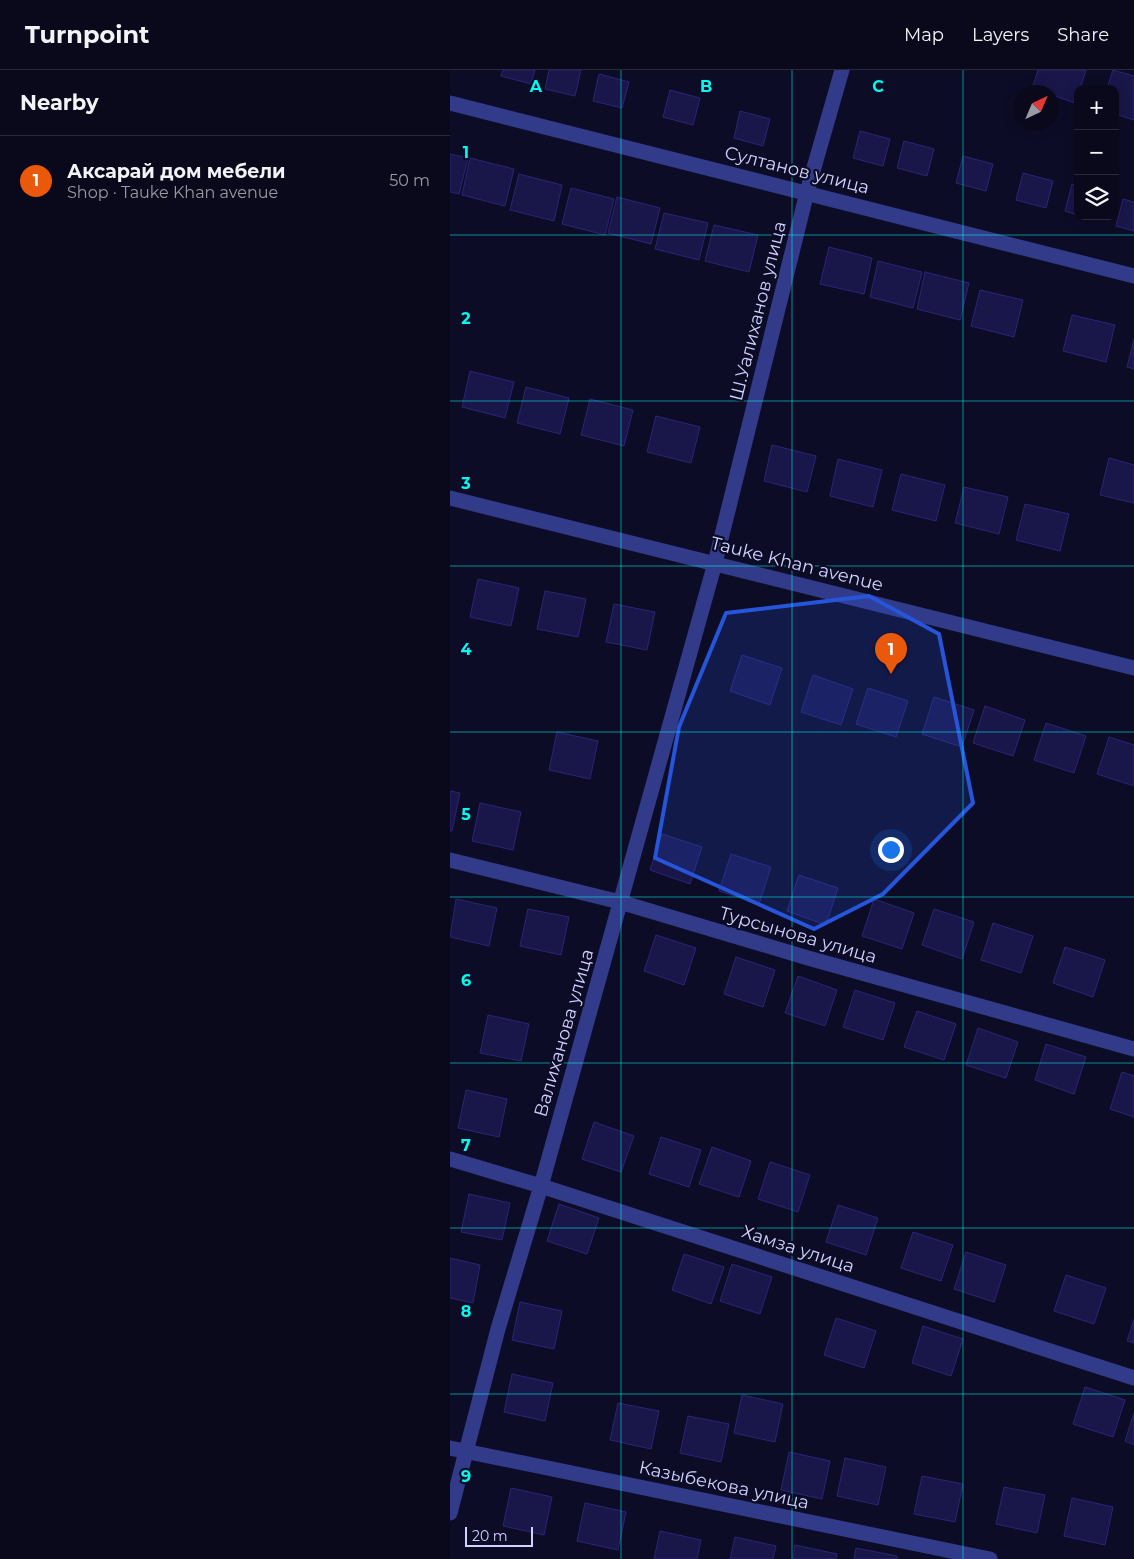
<!DOCTYPE html>
<html lang="en">
<head>
<meta charset="utf-8">
<style>
	body { margin:0; font-family:Montserrat,sans-serif; background:#181729; color:#f1f3f6 }
	.controls { position:absolute; right:15px; top:15px; display:grid; overflow:hidden; border-radius:10px; box-shadow:0 2px 12px #0003 }
	.controls button { width:45px; height:45px; display:grid; place-items:center; padding:0; border:0; border-bottom:1px solid #2a2a3b; background:#0a091c; color:#f1f3f6; font:25px sans-serif }
	.compass { position:absolute; left:564px; top:15px; width:45px; height:45px; border-radius:50%; background:#0a091c; box-shadow:0 2px 12px #0003; rotate:44deg }
	.scale { position:absolute; left:15px; bottom:12px; width:68px; box-sizing:border-box; padding-left:5px; border:2px solid #d0d2ff; border-top:0; font-size:14px; line-height:18px; white-space:nowrap; color:#d0d2ff; -webkit-text-stroke:4px #0d0c26; paint-order:stroke }
	.you { position:absolute; left:440px; top:779px; width:18px; height:18px; margin:-12px; border:4px solid #fff; border-radius:50%; background:#1a73e8; box-shadow:0 0 0 8px #1a73e833 }
	.badge { display:grid; place-items:center; width:32px; height:32px; border-radius:50%; background:#ea580c; color:#fff; font-size:16px; font-weight:700 }
	.pin { position:absolute; translate:-50% -41px; filter:drop-shadow(0 1px 2px #0008) }
	.pin::after { content:''; position:absolute; top:26px; width:18px; height:15px; background:inherit; clip-path:polygon(0 0,100% 0,50% 100%) }
	.list { margin:0; padding:0; list-style:none }
	h2 { display:flex; justify-content:space-between; align-items:center; height:65px; margin:0; padding:0 20px; font-size:21px }
	h2 small { font-size:16px; font-weight:400; color:#999aa3 }
	.list li { display:grid; grid-template-columns:32px 1fr auto; gap:15px; align-items:center; box-sizing:border-box; height:90px; padding:0 20px; border-top:1px solid #2a2a3b }
	.list b { display:block; font-size:19px; white-space:nowrap }
	.list p { margin:0; font-size:16px; white-space:nowrap; color:#999aa3 }
	.list em { font-size:16px; font-style:normal; color:#999aa3 }
	.icon { flex:none; width:28px; height:28px; fill:none; stroke:currentColor; stroke-width:2; stroke-linecap:round; stroke-linejoin:round }
	.map { position:relative; flex:none; width:684px; height:1489px; overflow:hidden }
	header { display:flex; align-items:center; gap:30px; box-sizing:border-box; height:70px; padding:0 25px; background:#0a091c; border-bottom:1px solid #2a2a3b }
	header strong { font-size:24px }
	nav { display:flex; gap:28px; margin-inline-start:auto; font-size:18px }
	main { display:flex }
	aside { flex:1; background:#0a091c }
	.map>svg:first-child { display:block }
</style>
</head>
<body>
<header>
<strong>Turnpoint</strong>
<nav><a>Map</a><a>Layers</a><a>Share</a></nav>
</header>
<main>
<aside>
<h2>Nearby<small></small></h2>
<ul class="list">
<li><span class="badge">1</span><div><b>Аксарай дом мебели</b><p>Shop · Tauke Khan avenue</p></div><em>50 m</em></li>
</ul>
</aside>
<div class="map">
<svg width="684" height="1489" viewBox="0 0 684 1489">
	<rect width="100%" height="100%" fill="#0d0c26"/>
	<path fill="#191649" stroke="#2a2577" d="M 53,0 L 85,0 L 81,14 L 51,6 Z
		M 99,0 L 131,0 L 125,26 L 95,19 Z
		M 588,0 L 636,0 L 630,19 L 628,19 L 625,33 L 602,25 L 602,22 L 582,19 Z
		M 663,0 L 684,6 L 684,50 L 665,44 L 665,19 L 657,19 Z
		M 149,4 L 179,12 L 172,38 L 143,31 Z
		M 220,20 L 250,28 L 243,55 L 213,47 Z
		M 290,41 L 320,49 L 313,76 L 284,68 Z
		M 410,61 L 440,69 L 433,96 L 403,88 Z
		M 454,71 L 484,79 L 477,106 L 447,98 Z
		M 0,84 L 18,88 L 9,124 L 0,122 Z
		M 513,86 L 543,94 L 536,121 L 506,113 Z
		M 20,88 L 64,99 L 55,136 L 12,125 Z
		M 573,103 L 603,111 L 596,138 L 566,130 Z
		M 69,104 L 112,115 L 104,151 L 60,140 Z
		M 622,114 L 628,116 L 628,145 L 615,141 Z
		M 121,118 L 164,129 L 155,165 L 112,154 Z
		M 167,127 L 210,138 L 201,174 L 158,163 Z
		M 673,129 L 684,132 L 684,161 L 666,156 Z
		M 214,143 L 258,153 L 249,190 L 205,179 Z
		M 264,155 L 308,165 L 299,202 L 255,191 Z
		M 379,177 L 422,188 L 414,224 L 370,214 Z
		M 428,191 L 472,202 L 463,238 L 420,227 Z
		M 475,202 L 519,213 L 510,250 L 467,239 Z
		M 530,220 L 573,230 L 564,267 L 521,256 Z
		M 622,245 L 665,255 L 656,292 L 613,281 Z
		M 684,269 L 684,299 L 677,297 Z
		M 20,301 L 64,312 L 55,348 L 12,337 Z
		M 76,317 L 119,328 L 110,364 L 67,353 Z
		M 140,329 L 183,340 L 174,376 L 131,365 Z
		M 206,346 L 250,357 L 241,393 L 197,382 Z
		M 322,375 L 366,386 L 357,422 L 314,411 Z
		M 659,388 L 684,395 L 684,433 L 650,425 Z
		M 388,389 L 432,400 L 423,437 L 380,426 Z
		M 451,404 L 495,415 L 486,451 L 442,440 Z
		M 514,417 L 558,427 L 549,464 L 505,453 Z
		M 575,434 L 619,444 L 610,481 L 566,470 Z
		M 28,509 L 69,518 L 61,556 L 20,547 Z
		M 95,521 L 136,529 L 128,567 L 87,559 Z
		M 164,534 L 205,542 L 197,580 L 156,572 Z
		M 292,585 L 332,598 L 320,635 L 280,621 Z
		M 363,605 L 403,619 L 391,655 L 351,642 Z
		M 418,618 L 458,631 L 446,667 L 406,654 Z
		M 484,627 L 524,640 L 512,677 L 472,664 Z
		M 535,636 L 575,650 L 563,686 L 523,673 Z
		M 596,653 L 636,666 L 624,703 L 584,690 Z
		M 107,662 L 148,671 L 140,709 L 99,700 Z
		M 659,667 L 684,675 L 684,716 L 647,704 Z
		M 0,721 L 10,723 L 2,761 L 0,761 Z
		M 30,733 L 71,742 L 63,780 L 22,771 Z
		M 212,764 L 252,777 L 240,814 L 200,800 Z
		M 281,784 L 321,797 L 309,834 L 269,821 Z
		M 349,805 L 388,818 L 376,855 L 337,841 Z
		M 6,829 L 47,838 L 39,876 L 0,867 Z
		M 424,829 L 464,843 L 452,879 L 412,866 Z
		M 78,839 L 119,847 L 111,885 L 70,876 Z
		M 484,839 L 524,852 L 512,889 L 472,875 Z
		M 543,853 L 583,866 L 571,903 L 531,890 Z
		M 206,865 L 246,878 L 234,915 L 194,901 Z
		M 615,877 L 655,890 L 643,927 L 603,913 Z
		M 286,887 L 325,900 L 313,937 L 274,924 Z
		M 348,906 L 387,920 L 375,956 L 335,943 Z
		M 405,920 L 445,933 L 433,970 L 393,957 Z
		M 467,941 L 506,954 L 494,990 L 454,977 Z
		M 38,945 L 79,954 L 71,991 L 30,983 Z
		M 528,958 L 568,972 L 556,1008 L 516,995 Z
		M 596,974 L 636,987 L 624,1024 L 585,1010 Z
		M 672,1002 L 684,1006 L 684,1047 L 660,1039 Z
		M 16,1020 L 57,1029 L 49,1067 L 8,1058 Z
		M 144,1052 L 184,1066 L 171,1102 L 132,1089 Z
		M 211,1067 L 251,1080 L 239,1117 L 199,1104 Z
		M 262,1077 L 301,1091 L 289,1127 L 249,1114 Z
		M 320,1092 L 360,1105 L 348,1142 L 308,1129 Z
		M 19,1124 L 60,1133 L 52,1170 L 11,1162 Z
		M 109,1134 L 149,1148 L 137,1184 L 97,1171 Z
		M 388,1135 L 428,1148 L 416,1185 L 376,1172 Z
		M 463,1162 L 503,1175 L 491,1211 L 451,1198 Z
		M 516,1182 L 556,1195 L 544,1232 L 504,1219 Z
		M 234,1184 L 274,1197 L 261,1234 L 222,1220 Z
		M 0,1188 L 30,1195 L 23,1233 L 0,1228 Z
		M 282,1194 L 322,1207 L 310,1244 L 270,1231 Z
		M 616,1205 L 656,1218 L 644,1254 L 604,1241 Z
		M 70,1232 L 112,1241 L 104,1279 L 62,1270 Z
		M 386,1248 L 426,1261 L 414,1298 L 374,1285 Z
		M 684,1249 L 684,1273 L 677,1271 Z
		M 473,1256 L 513,1269 L 501,1306 L 462,1293 Z
		M 62,1304 L 103,1313 L 95,1351 L 54,1342 Z
		M 635,1317 L 675,1330 L 663,1367 L 623,1354 Z
		M 292,1325 L 333,1334 L 325,1372 L 284,1363 Z
		M 168,1333 L 209,1341 L 201,1379 L 160,1370 Z
		M 684,1343 L 684,1375 L 675,1371 Z
		M 238,1346 L 279,1354 L 271,1392 L 230,1383 Z
		M 339,1382 L 380,1391 L 372,1429 L 331,1420 Z
		M 395,1388 L 436,1397 L 428,1435 L 387,1426 Z
		M 472,1406 L 513,1414 L 505,1452 L 464,1444 Z
		M 554,1417 L 595,1425 L 587,1463 L 546,1454 Z
		M 61,1418 L 102,1427 L 94,1465 L 53,1456 Z
		M 622,1428 L 663,1437 L 655,1475 L 614,1466 Z
		M 135,1433 L 176,1442 L 168,1480 L 127,1471 Z
		M 210,1461 L 251,1470 L 247,1489 L 204,1489 Z
		M 285,1467 L 326,1476 L 323,1489 L 280,1489 Z
		M 345,1475 L 387,1484 L 386,1489 L 343,1489 Z
		M 406,1478 L 447,1486 L 447,1489 L 404,1489 Z"/>
	<g fill="none" stroke-linecap="round" stroke-linejoin="round">
		<path stroke="#323b8a" stroke-width="15" d="M 0,33 L 684,206
			M 0,428 L 684,598
			M 0,790 L 170,832 L 358,888 L 684,979
			M 0,1089 L 91,1116 L 684,1308
			M 0,1378 L 540,1489
			M 0,1443 L 48,1259 L 91,1116 L 265,493 L 357,122 L 392,0"/>
	</g>
	<path fill="#2655da" fill-opacity="0.2" stroke="#2655da" stroke-width="4" stroke-linejoin="round" d="M 419,526 L 489,564 L 523,733 L 433,824 L 364,859 L 205,788 L 229,657 L 276,543 Z"/>
	<path fill="none" stroke="#00fbf1" stroke-width="1" stroke-opacity="0.55" d="M 171,0 L 171,1489M 342,0 L 342,1489M 513,0 L 513,1489M 0,165 L 684,165M 0,331 L 684,331M 0,496 L 684,496M 0,662 L 684,662M 0,827 L 684,827M 0,993 L 684,993M 0,1158 L 684,1158M 0,1324 L 684,1324"/>
	<g text-anchor="middle" stroke-width="4.5" stroke-linejoin="round" paint-order="stroke">
		<g font-size="18" fill="#d0d2ff" stroke="#0d0c26">
			<text transform="translate(347 100) rotate(14)" y="6">Султанов улица</text>
			<text transform="translate(308 241) rotate(-76)" y="6">Ш.Уалиханов улица</text>
			<text transform="translate(347 494) rotate(14)" y="6">Tauke Khan avenue</text>
			<text transform="translate(348 865) rotate(16)" y="6">Турсынова улица</text>
			<text transform="translate(114 963) rotate(-74)" y="6">Валиханова улица</text>
			<text transform="translate(348 1179) rotate(18)" y="6">Хамза улица</text>
			<text transform="translate(274 1415) rotate(12)" y="6">Казыбекова улица</text>
		</g>
	</g>
	<g font-size="16" text-anchor="middle" font-weight="bold" fill="#00fbf1" stroke="#0d0c26" stroke-width="4.5" stroke-linejoin="round" paint-order="stroke">
		<text x="86" y="22">A</text>
		<text x="256" y="22">B</text>
		<text x="428" y="22">C</text>
		<text x="16" y="88">1</text>
		<text x="16" y="254">2</text>
		<text x="16" y="419">3</text>
		<text x="16" y="585">4</text>
		<text x="16" y="750">5</text>
		<text x="16" y="916">6</text>
		<text x="16" y="1081">7</text>
		<text x="16" y="1247">8</text>
		<text x="16" y="1412">9</text>
	</g>
</svg>
<div class="controls">
<button>+</button>
<button>−</button>
<button><svg class="icon" aria-label="layers" viewBox="0 0 24 24"><path d="M12 4l9 5-9 5-9-5zM3 14l9 5 9-5"/></svg></button>
</div>
<svg class="compass" viewBox="-18 -18 36 36"><path d="M0-13l5 13h-10z" fill="#e53935"/><path d="M0 13l5-13h-10z" fill="#999aa3"/></svg>
<div class="scale">20 m</div>
<div class="you"></div>
<div class="pin badge" style="left:441px;top:604px">1</div>
</div>
</main>
</body>
</html>
